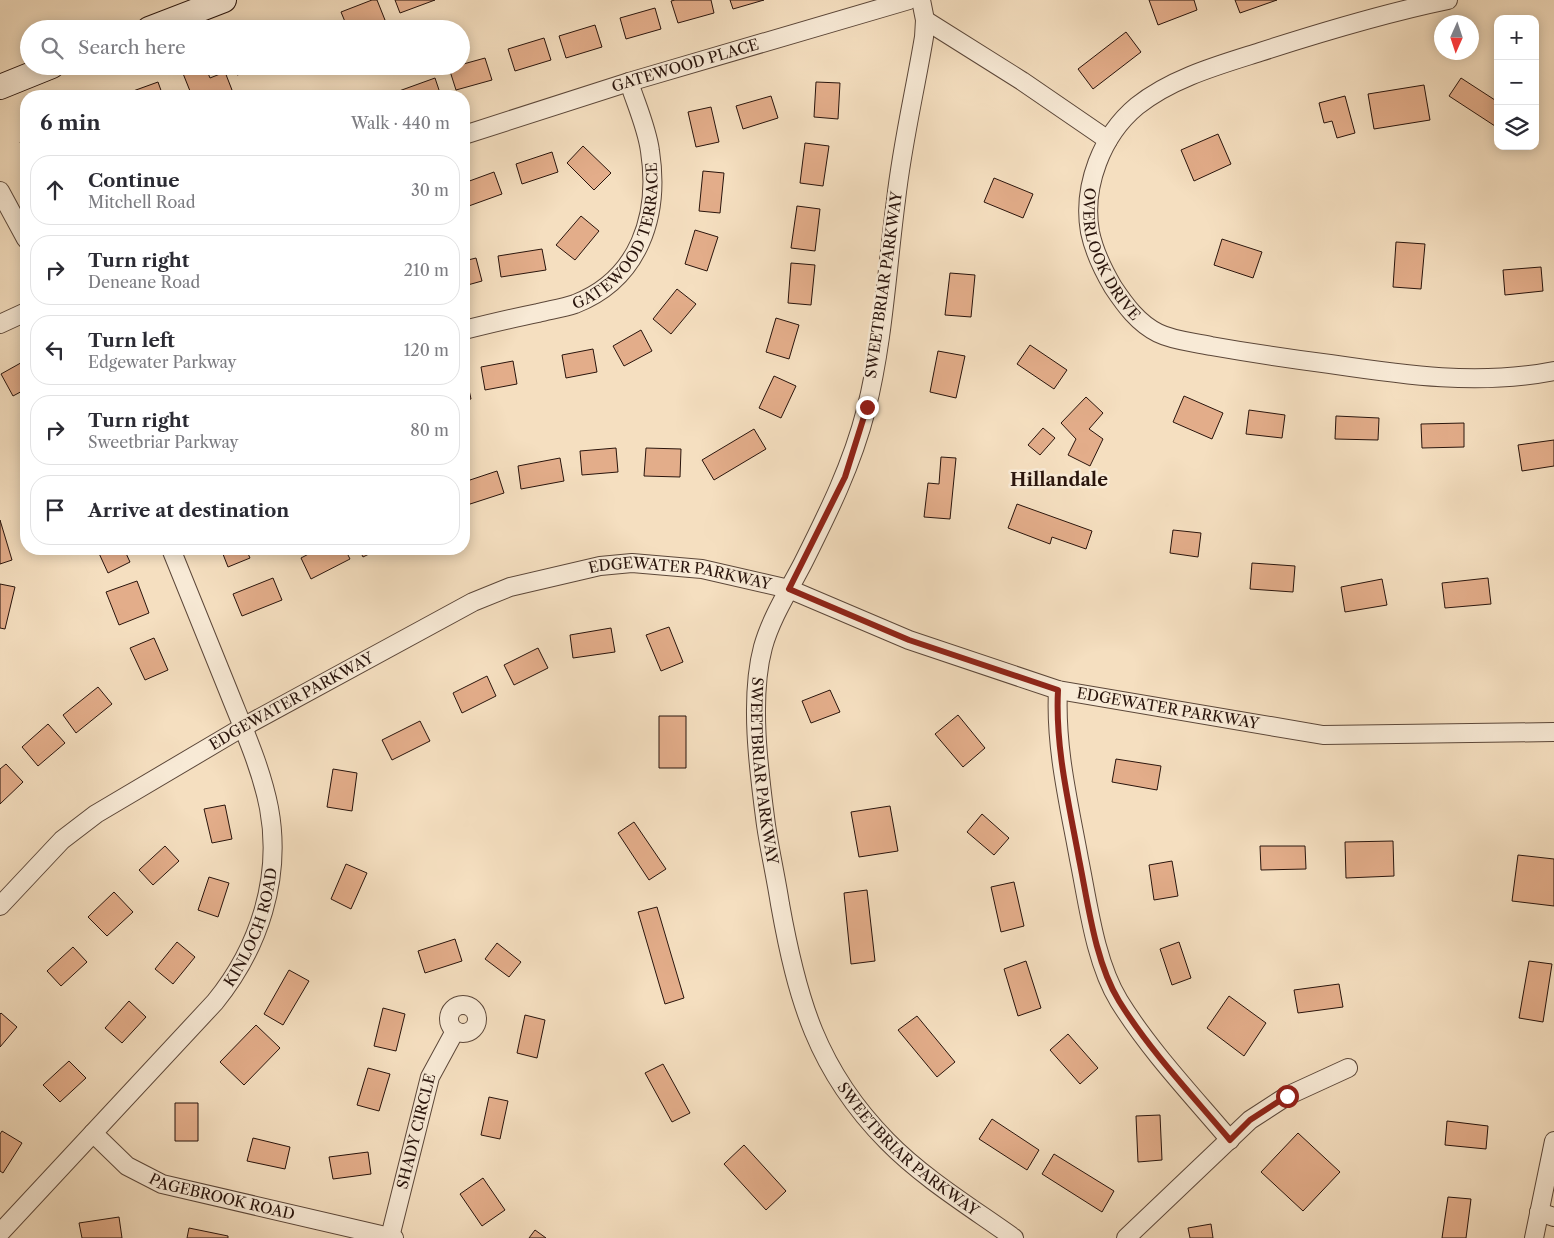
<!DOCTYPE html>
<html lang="en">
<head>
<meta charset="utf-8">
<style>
	body { margin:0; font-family:"Libre Caslon Text",serif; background:#f7f7f7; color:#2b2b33 }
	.controls { position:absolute; right:15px; top:15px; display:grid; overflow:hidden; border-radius:10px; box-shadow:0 2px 12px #0003 }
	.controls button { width:45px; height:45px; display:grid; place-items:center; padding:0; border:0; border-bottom:1px solid #e1e1e2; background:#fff; color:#2b2b33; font:25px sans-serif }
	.compass { position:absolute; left:1434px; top:15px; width:45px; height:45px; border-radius:50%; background:#fff; box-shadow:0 2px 12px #0003; rotate:183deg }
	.stop { position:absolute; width:15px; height:15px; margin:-11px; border:4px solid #8f2418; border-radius:50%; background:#fff }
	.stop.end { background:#8f2418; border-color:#fff; box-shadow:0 1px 5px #0008 }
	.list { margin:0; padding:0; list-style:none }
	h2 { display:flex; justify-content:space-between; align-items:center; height:65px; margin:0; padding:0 20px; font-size:21px }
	h2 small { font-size:16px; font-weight:400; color:#7c7c81 }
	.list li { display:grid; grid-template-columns:32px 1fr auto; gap:15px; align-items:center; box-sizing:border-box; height:70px; margin:0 10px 10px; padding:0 10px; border:1px solid #e1e1e2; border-radius:20px }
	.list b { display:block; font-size:19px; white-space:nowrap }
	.list p { margin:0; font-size:16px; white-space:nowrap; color:#7c7c81 }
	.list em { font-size:16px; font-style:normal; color:#7c7c81 }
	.icon { flex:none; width:28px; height:28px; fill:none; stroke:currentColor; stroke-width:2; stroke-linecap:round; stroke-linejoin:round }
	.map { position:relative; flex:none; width:1554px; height:1238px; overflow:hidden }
	.search { position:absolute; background:#fff; box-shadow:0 2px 12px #0003; left:20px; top:20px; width:450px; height:55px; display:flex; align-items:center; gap:12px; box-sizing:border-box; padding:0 18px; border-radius:28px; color:#7c7c81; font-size:19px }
	.panel { position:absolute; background:#fff; box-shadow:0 2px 12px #0003; left:20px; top:90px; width:450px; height:465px; border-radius:20px }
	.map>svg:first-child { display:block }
</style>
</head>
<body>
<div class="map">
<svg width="1554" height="1238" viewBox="0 0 1554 1238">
	<rect width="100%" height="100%" fill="#f5dfc0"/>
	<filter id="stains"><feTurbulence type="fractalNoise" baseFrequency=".004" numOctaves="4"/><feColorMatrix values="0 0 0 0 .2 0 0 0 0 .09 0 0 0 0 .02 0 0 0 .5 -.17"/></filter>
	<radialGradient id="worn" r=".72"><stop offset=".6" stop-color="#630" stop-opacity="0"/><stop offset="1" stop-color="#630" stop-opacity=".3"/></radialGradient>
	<path fill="#e3ad8a" stroke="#29140c" d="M 372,0 L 377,0 L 385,20 L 362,29 L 348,29 L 341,12 Z
		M 395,0 L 435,0 L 400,13 Z
		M 675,0 L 711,0 L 714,13 L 678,23 L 671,1 Z
		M 730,0 L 764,0 L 733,9 Z
		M 1149,0 L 1194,0 L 1197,10 L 1158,25 Z
		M 1235,0 L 1277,0 L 1240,13 Z
		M 655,8 L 661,29 L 626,39 L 620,18 Z
		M 305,23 L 307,29 L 291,29 Z
		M 595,25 L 602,47 L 566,58 L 559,36 Z
		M 1126,32 L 1141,52 L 1093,89 L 1078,69 Z
		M 544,38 L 551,60 L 515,71 L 508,49 Z
		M 485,58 L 492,80 L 456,90 L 449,68 Z
		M 194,66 L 205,66 L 210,78 L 225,72 L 232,90 L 216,96 L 192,96 L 182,71 Z
		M 235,66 L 269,66 L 237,75 Z
		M 435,78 L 441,96 L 401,96 L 399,91 Z
		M 1461,78 L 1498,102 L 1498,128 L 1449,96 Z
		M 158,82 L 163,96 L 122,95 Z
		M 816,82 L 840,83 L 838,119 L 814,117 Z
		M 1424,85 L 1430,120 L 1374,129 L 1368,94 Z
		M 771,96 L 778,118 L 743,129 L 736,106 Z
		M 1345,96 L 1355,133 L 1337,138 L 1332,121 L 1324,123 L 1319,103 Z
		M 711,107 L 719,142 L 696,147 L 688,112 Z
		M 1218,134 L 1231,164 L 1194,181 L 1181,150 Z
		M 26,139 L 26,153 L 20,142 Z
		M 805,143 L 829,146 L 823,186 L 800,183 Z
		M 583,146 L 611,173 L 594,190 L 567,163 Z
		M 552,152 L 558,172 L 522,184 L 516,164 Z
		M 703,171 L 724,173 L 720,213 L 699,211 Z
		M 494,172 L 502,194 L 466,207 L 464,183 Z
		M 994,178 L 1033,194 L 1023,218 L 984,202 Z
		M 797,206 L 820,209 L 815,251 L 791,248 Z
		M 581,216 L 599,231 L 575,260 L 556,245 Z
		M 695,230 L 718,237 L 707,271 L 685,264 Z
		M 1222,239 L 1262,252 L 1253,278 L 1214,265 Z
		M 1396,242 L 1425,244 L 1421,289 L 1393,287 Z
		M 542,249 L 546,270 L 501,277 L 498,256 Z
		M 476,258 L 482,281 L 464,286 L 464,261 Z
		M 791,263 L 815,265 L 811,305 L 788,303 Z
		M 1541,267 L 1543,291 L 1505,295 L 1503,270 Z
		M 950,273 L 975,275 L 971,317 L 945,315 Z
		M 677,289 L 696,304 L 671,334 L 653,319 Z
		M 776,318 L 799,325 L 789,359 L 766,352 Z
		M 641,330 L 652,351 L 624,366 L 613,346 Z
		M 1030,345 L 1067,370 L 1054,389 L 1017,364 Z
		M 593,349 L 597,372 L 566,378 L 562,355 Z
		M 938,351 L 965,356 L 956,398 L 930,392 Z
		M 26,360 L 26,389 L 13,396 L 1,374 Z
		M 513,361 L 517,384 L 485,390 L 481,367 Z
		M 464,376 L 466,376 L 471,399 L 464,400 Z
		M 774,376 L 796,386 L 781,418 L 759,408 Z
		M 1184,396 L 1223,413 L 1212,439 L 1173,422 Z
		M 1086,397 L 1103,413 L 1089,429 L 1103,439 L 1090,466 L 1068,455 L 1076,439 L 1061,423 Z
		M 1249,410 L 1285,415 L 1282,438 L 1246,434 Z
		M 1336,416 L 1379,418 L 1378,440 L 1335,439 Z
		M 1464,423 L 1464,447 L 1422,448 L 1421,424 Z
		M 1043,428 L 1055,438 L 1040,455 L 1028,445 Z
		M 754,429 L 766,449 L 714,480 L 702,460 Z
		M 1554,440 L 1554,466 L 1522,471 L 1518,445 Z
		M 616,448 L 618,472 L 582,475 L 580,451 Z
		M 646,448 L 681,449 L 680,477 L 644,476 Z
		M 941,457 L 956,458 L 950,519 L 924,517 L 928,483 L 939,484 Z
		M 560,458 L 564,481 L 521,489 L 518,466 Z
		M 497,471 L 504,493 L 464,506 L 464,482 Z
		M 1017,504 L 1092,531 L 1086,549 L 1052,537 L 1050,544 L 1008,528 Z
		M 0,520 L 12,560 L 0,564 Z
		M 1173,530 L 1201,533 L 1198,557 L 1170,553 Z
		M 97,549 L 124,549 L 130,562 L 108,573 Z
		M 221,549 L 246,549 L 250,558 L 228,567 Z
		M 318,549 L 345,549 L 350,559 L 311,579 L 301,558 Z
		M 359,549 L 379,549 L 363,557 Z
		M 1252,563 L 1295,566 L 1293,592 L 1250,589 Z
		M 273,578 L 282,600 L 242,616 L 233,594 Z
		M 1488,578 L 1491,604 L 1445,608 L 1442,583 Z
		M 1382,579 L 1387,605 L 1345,612 L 1341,587 Z
		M 137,581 L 149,613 L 119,625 L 106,592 Z
		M 0,584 L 15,587 L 5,629 L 0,628 Z
		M 669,627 L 683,662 L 661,671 L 646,635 Z
		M 611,628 L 615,652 L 573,658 L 570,635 Z
		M 154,638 L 168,670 L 145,680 L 130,648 Z
		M 538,648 L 548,668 L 514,685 L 504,665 Z
		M 487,676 L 496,696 L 462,713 L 453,693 Z
		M 98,687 L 112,704 L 76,733 L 63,715 Z
		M 830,690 L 840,712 L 811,723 L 802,701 Z
		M 958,715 L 985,748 L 963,767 L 935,734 Z
		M 659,716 L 686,716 L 686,768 L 659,768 Z
		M 420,721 L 430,741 L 392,760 L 382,740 Z
		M 48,724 L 65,743 L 38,766 L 22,747 Z
		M 1116,759 L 1161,766 L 1157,790 L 1112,782 Z
		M 6,764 L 23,782 L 0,804 L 0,769 Z
		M 333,769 L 357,773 L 352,811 L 327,807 Z
		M 225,805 L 232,839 L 212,843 L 204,809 Z
		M 890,806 L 898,851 L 859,857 L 851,812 Z
		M 982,814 L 1009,838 L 994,855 L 967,832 Z
		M 634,822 L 666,869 L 649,880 L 618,833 Z
		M 1393,841 L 1394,876 L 1346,878 L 1345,842 Z
		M 165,846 L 179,861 L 153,885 L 139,870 Z
		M 1260,846 L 1305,846 L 1306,869 L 1261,870 Z
		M 1518,855 L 1554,859 L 1554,906 L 1512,901 Z
		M 1172,861 L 1178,896 L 1154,900 L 1149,865 Z
		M 346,864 L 367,873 L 351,909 L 331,899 Z
		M 209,877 L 229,883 L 218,917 L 198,910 Z
		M 1014,882 L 1024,926 L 1001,932 L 991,887 Z
		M 867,890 L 875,961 L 851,964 L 844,893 Z
		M 114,892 L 133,912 L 107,936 L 88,917 Z
		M 657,907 L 684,998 L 665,1004 L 638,912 Z
		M 455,939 L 462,961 L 425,973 L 418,951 Z
		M 177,942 L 195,957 L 173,984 L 155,969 Z
		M 1179,942 L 1191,978 L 1172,985 L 1160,949 Z
		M 497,943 L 521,962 L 509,977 L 485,959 Z
		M 73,947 L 87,962 L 61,986 L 47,971 Z
		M 1026,961 L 1041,1008 L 1018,1016 L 1004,969 Z
		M 1529,961 L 1552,964 L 1543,1022 L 1519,1018 Z
		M 289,970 L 309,981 L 283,1025 L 264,1014 Z
		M 1339,984 L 1343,1007 L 1298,1013 L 1294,990 Z
		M 1229,996 L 1266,1023 L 1244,1056 L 1207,1028 Z
		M 129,1001 L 146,1017 L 122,1043 L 105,1028 Z
		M 383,1008 L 405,1014 L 396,1051 L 374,1046 Z
		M 1,1013 L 17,1027 L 0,1047 L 0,1014 Z
		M 525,1015 L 545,1020 L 537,1058 L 517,1053 Z
		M 917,1016 L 955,1062 L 937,1077 L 898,1030 Z
		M 256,1025 L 280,1048 L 244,1085 L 220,1062 Z
		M 1068,1034 L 1098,1068 L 1080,1084 L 1050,1050 Z
		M 69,1061 L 86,1078 L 60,1102 L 43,1085 Z
		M 663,1064 L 690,1113 L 672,1122 L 645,1073 Z
		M 368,1068 L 390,1074 L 379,1111 L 357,1105 Z
		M 489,1097 L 508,1101 L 500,1139 L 481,1135 Z
		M 175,1103 L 198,1103 L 198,1141 L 175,1141 Z
		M 1160,1115 L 1162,1160 L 1138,1162 L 1136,1116 Z
		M 992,1119 L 1039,1150 L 1027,1170 L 979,1139 Z
		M 1447,1121 L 1488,1126 L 1486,1149 L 1445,1145 Z
		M 2,1131 L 22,1143 L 3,1173 L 0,1171 L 0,1134 Z
		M 1298,1133 L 1340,1172 L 1303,1211 L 1261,1172 Z
		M 253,1138 L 290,1147 L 285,1169 L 247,1161 Z
		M 744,1145 L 786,1191 L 766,1210 L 724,1164 Z
		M 368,1152 L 371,1174 L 333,1179 L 329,1157 Z
		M 1054,1154 L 1114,1191 L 1102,1212 L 1042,1174 Z
		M 483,1178 L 505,1210 L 482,1226 L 460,1194 Z
		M 1448,1197 L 1471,1199 L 1466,1238 L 1442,1238 Z
		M 119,1217 L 122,1238 L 82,1238 L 79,1223 Z
		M 1211,1224 L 1213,1238 L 1190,1238 L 1188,1228 Z
		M 189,1228 L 228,1236 L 228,1238 L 187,1238 Z
		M 535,1230 L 546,1238 L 529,1238 Z"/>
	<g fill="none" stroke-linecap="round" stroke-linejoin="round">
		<g stroke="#5c4739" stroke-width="20">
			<g id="minor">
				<path id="s1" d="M 921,0 L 925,20 L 924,37 C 915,91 902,145 896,200 C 887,268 883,344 866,410 C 852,465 828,513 803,563 C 789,590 771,618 763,647 C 749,699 759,772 766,825 C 770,852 776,878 780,904 C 797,999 817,1070 887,1141 C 923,1178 972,1208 1014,1238"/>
				<path id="s2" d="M 1448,0 C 1385,13 1322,32 1260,52 C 1219,65 1172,78 1137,106 C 1102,135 1082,186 1090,232 C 1094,251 1103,270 1113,287 C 1125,305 1138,323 1158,333 C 1174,341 1194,342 1211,346 C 1251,353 1290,359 1330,364 C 1404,375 1479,386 1554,371"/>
				<path d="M 925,20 L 1022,81 L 1108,140"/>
				<path id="s3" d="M 464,135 L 629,82 L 909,0"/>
				<path d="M 0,191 L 26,239"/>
				<path d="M 0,324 L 26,312"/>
				<path id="s4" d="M 464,330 C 488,324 513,318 538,313 C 550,310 563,308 575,304 C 639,279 660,216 650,151 C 647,128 636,104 629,82"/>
				<path d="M 1058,690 C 1055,747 1069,804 1079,859 C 1088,903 1095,962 1119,1001 C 1150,1051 1192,1095 1230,1140"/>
				<path id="s5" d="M 0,906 L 62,840 L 96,814 L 243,727 L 473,602 L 510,587 L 600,566 L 632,563 L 702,569 L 789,589 L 909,640 L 1058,690 L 1323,735 L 1554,732"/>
				<circle cx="463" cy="1019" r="14"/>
				<path id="s6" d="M 93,1133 L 127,1166 L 162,1184 L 394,1238"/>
				<path d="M 1539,1212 L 1554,1217"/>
				<path id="s7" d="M 0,1233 L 215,1002 C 259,948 282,878 269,808 C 261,767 243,728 228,690 C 209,643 190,596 171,549"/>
				<path id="s8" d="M 390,1237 L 430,1077 L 455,1031"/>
				<path d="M 1126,1238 L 1250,1120 L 1287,1096 L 1348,1068"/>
				<path d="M 1534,1238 L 1554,1141"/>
			</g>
		</g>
		<g stroke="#29140c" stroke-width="26">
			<path id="secondary" d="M 149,29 L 224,0
				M 0,87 L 52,66"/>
		</g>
		<use href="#minor" stroke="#f8ead6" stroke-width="18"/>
		<use href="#secondary" stroke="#f8ead6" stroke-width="24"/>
	</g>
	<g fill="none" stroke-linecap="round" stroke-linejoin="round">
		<path stroke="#8f2418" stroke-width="6" d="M 867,407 L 845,477 L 789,589 L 909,640 L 1058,690 C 1055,747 1069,804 1079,859 C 1088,903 1095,962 1119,1001 C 1150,1051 1192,1095 1230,1140 L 1250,1120 L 1287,1096"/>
	</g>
	<g text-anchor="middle" stroke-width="5" stroke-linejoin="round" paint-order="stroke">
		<g font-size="15" fill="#29140c" stroke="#f8ead6">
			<text dy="5" stroke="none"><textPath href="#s3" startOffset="232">GATEWOOD PLACE</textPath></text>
			<text dy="5" stroke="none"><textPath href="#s4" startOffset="200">GATEWOOD TERRACE</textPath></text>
			<text dy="5" stroke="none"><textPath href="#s2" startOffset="498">OVERLOOK DRIVE</textPath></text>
			<text transform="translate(884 285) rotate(-82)" y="5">SWEETBRIAR PARKWAY</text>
			<text dy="5" stroke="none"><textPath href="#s5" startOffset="779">EDGEWATER PARKWAY</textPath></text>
			<text dy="5" stroke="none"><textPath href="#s5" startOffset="359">EDGEWATER PARKWAY</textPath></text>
			<text dy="5" stroke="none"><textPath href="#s5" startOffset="1289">EDGEWATER PARKWAY</textPath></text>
			<text dy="5" stroke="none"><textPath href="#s1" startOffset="799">SWEETBRIAR PARKWAY</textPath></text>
			<text dy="5" stroke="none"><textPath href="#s7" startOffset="400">KINLOCH ROAD</textPath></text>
			<text dy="5" stroke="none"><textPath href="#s8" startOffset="109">SHADY CIRCLE</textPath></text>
			<text dy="5" stroke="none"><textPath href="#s1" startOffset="1219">SWEETBRIAR PARKWAY</textPath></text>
			<text dy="5" stroke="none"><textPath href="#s6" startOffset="148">PAGEBROOK ROAD</textPath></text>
		</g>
		<g font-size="18" font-weight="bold" fill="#29140c" stroke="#f8ead6">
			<text x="1059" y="486">Hillandale</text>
		</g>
	</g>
	<rect width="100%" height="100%" filter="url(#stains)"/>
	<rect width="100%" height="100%" fill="url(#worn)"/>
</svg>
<div class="controls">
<button>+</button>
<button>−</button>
<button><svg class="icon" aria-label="layers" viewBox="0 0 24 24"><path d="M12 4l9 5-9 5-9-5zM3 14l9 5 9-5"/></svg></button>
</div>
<svg class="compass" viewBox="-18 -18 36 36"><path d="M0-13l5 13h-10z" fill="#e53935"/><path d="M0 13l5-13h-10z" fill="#7c7c81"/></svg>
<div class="stop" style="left:1287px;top:1096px"></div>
<div class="stop end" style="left:867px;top:407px"></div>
<div class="search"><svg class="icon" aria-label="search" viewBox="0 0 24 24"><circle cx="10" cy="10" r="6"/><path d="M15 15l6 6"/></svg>Search here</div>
<section class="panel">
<h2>6 min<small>Walk · 440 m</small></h2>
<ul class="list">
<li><svg class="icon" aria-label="ahead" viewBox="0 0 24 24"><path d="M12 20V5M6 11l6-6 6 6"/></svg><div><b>Continue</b><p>Mitchell Road</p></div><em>30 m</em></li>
<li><svg class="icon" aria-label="right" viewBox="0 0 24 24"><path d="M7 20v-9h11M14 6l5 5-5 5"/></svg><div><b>Turn right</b><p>Deneane Road</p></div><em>210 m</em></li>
<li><svg class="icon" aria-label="left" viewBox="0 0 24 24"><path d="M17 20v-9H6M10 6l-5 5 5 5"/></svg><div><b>Turn left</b><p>Edgewater Parkway</p></div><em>120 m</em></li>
<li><svg class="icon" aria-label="right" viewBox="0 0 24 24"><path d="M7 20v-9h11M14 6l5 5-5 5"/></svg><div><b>Turn right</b><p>Sweetbriar Parkway</p></div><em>80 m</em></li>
<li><svg class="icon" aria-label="arrive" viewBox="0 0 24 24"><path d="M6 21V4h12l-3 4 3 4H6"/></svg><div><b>Arrive at destination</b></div></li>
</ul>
</section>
</div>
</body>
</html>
